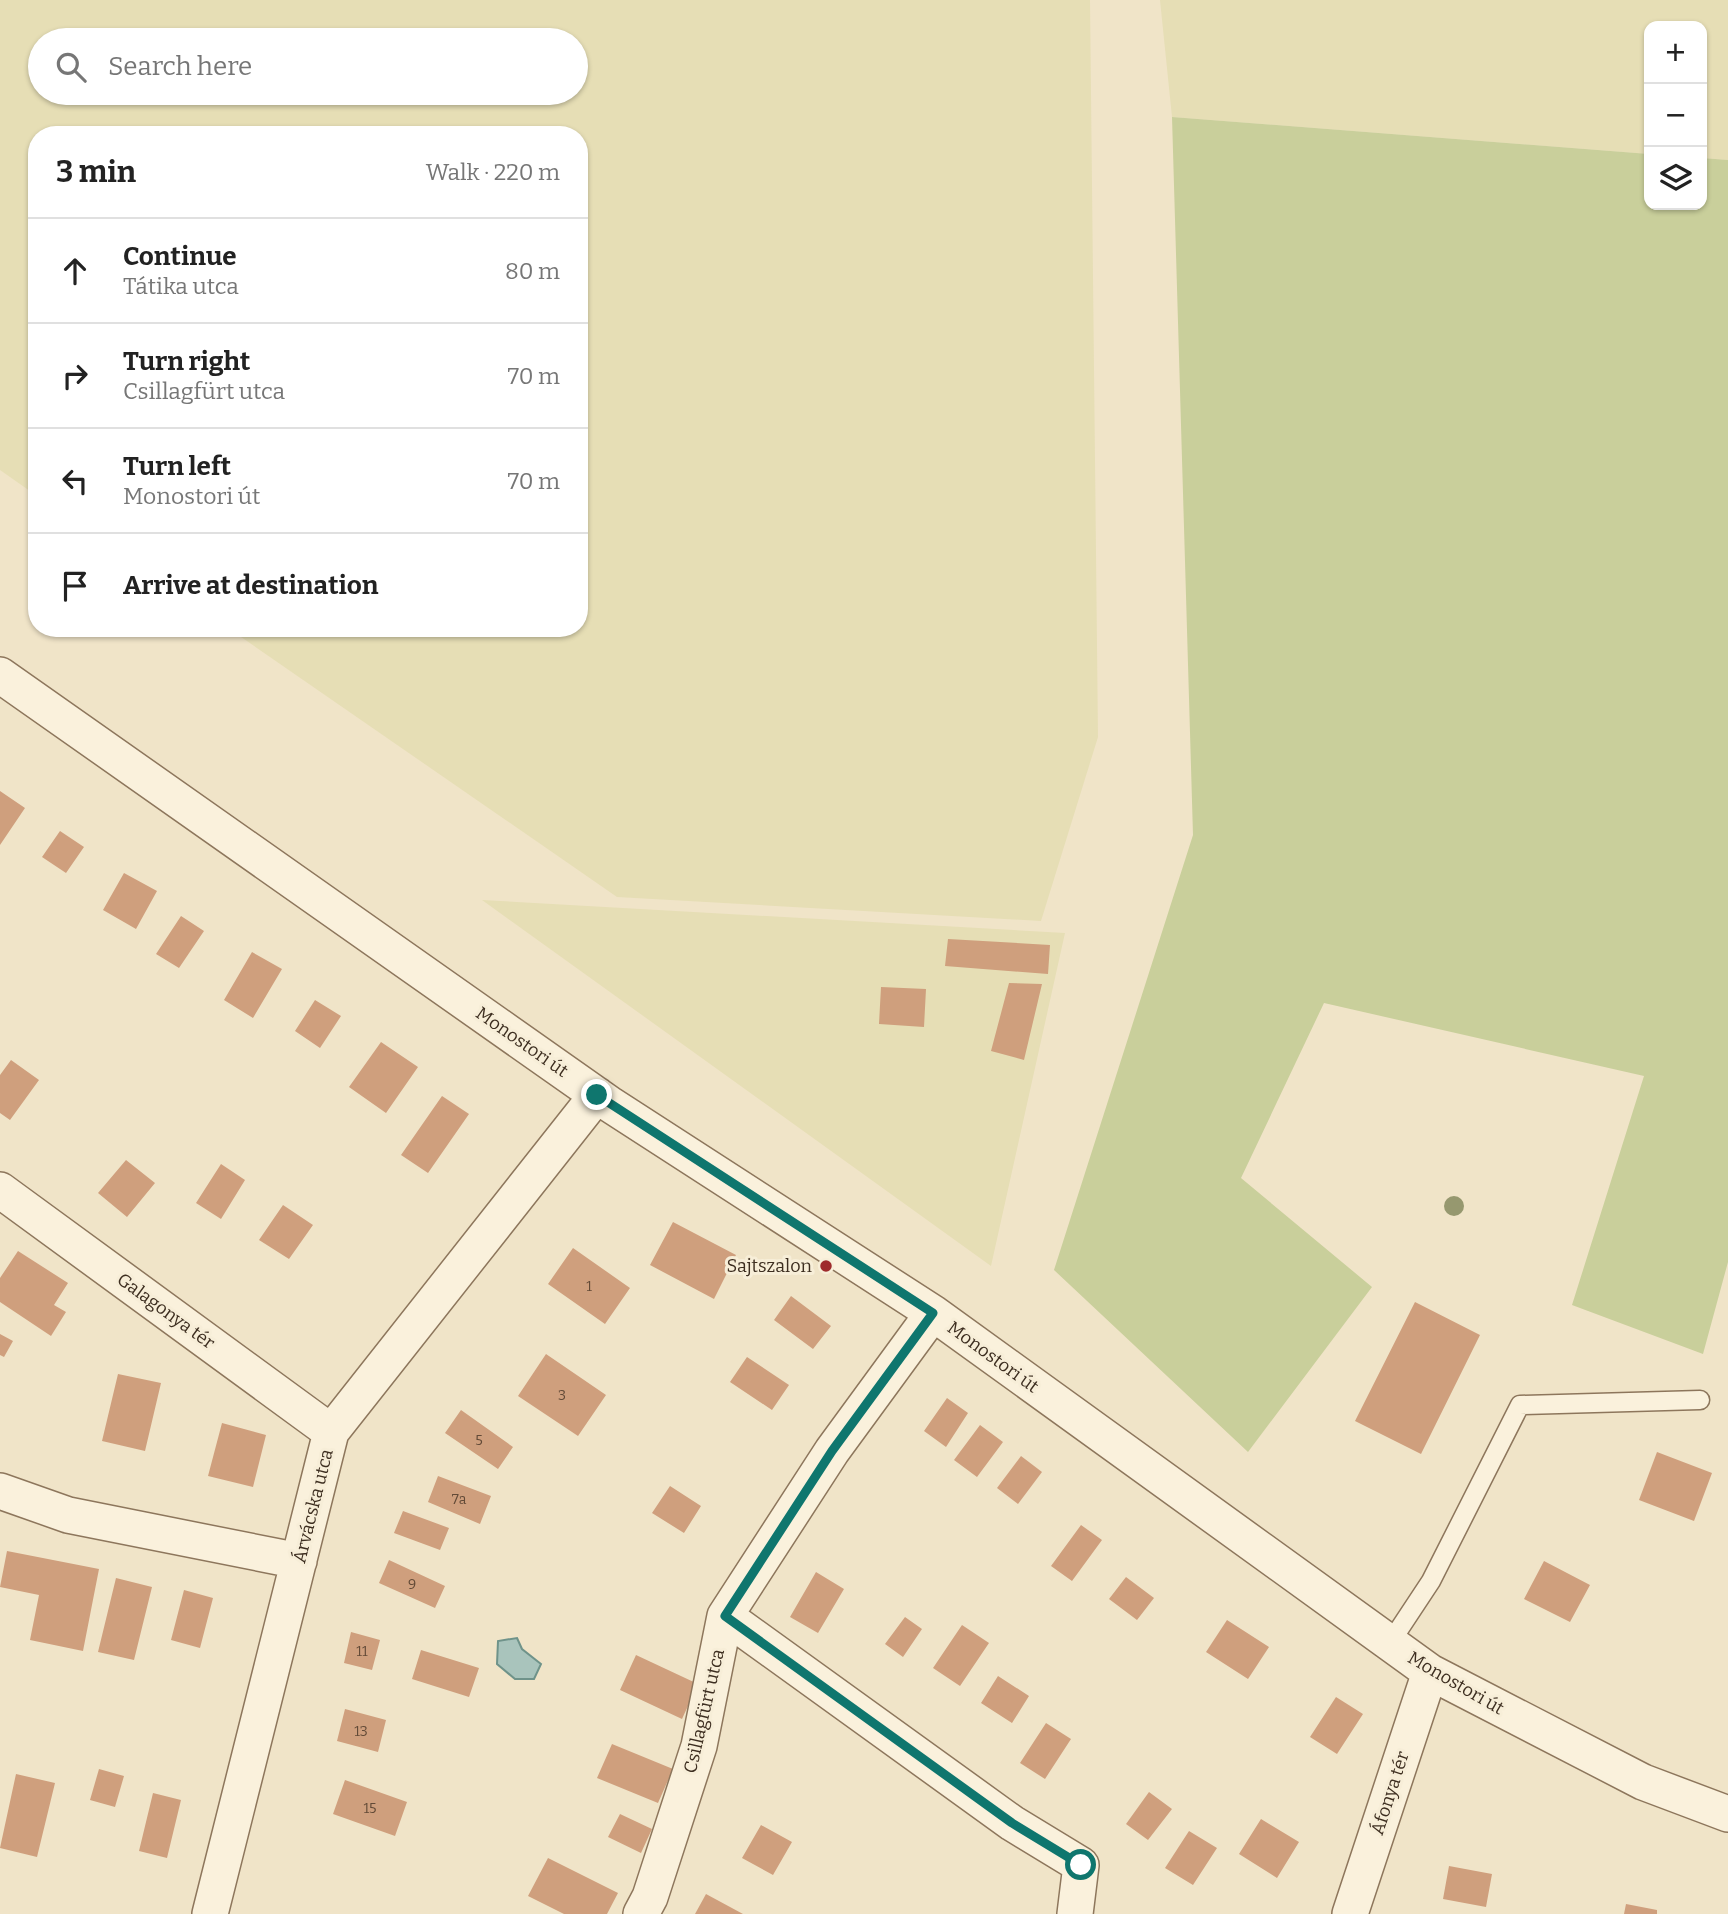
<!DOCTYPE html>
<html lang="en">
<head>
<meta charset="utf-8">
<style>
	body { margin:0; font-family:Bitter,serif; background:#f6f6f6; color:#222 }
	.controls { position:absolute; right:21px; top:21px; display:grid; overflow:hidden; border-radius:14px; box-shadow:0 2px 5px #0004 }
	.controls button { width:63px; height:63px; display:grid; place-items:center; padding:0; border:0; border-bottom:2px solid #e0e0e0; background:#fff; color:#222; font:35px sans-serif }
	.stop { position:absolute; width:21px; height:21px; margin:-16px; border:5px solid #0f766e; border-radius:50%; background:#fff }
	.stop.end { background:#0f766e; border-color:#fff; box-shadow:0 2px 7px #0008 }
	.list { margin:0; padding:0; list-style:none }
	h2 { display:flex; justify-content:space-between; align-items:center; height:91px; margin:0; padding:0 28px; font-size:30px }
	h2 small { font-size:23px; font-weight:400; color:#767676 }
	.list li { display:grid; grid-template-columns:46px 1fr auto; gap:21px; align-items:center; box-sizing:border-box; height:105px; padding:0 28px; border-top:2px solid #e0e0e0 }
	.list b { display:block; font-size:26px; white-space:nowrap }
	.list p { margin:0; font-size:23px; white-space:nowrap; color:#767676 }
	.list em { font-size:23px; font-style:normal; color:#767676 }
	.icon { flex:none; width:38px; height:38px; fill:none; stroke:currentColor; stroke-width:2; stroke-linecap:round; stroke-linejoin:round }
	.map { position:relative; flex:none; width:1728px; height:1914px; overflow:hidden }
	.search { position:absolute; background:#fff; box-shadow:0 2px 5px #0004; left:28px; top:28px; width:560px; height:77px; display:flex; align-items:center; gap:18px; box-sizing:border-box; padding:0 24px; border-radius:38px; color:#767676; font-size:26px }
	.panel { position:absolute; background:#fff; box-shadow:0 2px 5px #0004; left:28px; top:126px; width:560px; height:511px; border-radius:28px }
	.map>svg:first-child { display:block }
</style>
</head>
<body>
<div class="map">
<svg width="1728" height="1914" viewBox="0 0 1728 1914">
	<rect width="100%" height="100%" fill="#f0e4c8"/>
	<path fill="#e6deb5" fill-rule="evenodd" d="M 0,0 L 1090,0 L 1098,737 L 1041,921 L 617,897 L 228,628 L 579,628 L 579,135 L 37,135 L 37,496 L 0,470 ZM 576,40 L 576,93 L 40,93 L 40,40 Z
		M 1160,0 L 1728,0 L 1728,160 L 1702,158 L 1702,26 L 1649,26 L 1649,154 L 1172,117 Z
		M 482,900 L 1065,933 L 991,1266 Z"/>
	<path fill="#c9cf9b" d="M 1172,117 L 1649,154 L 1649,205 L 1702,205 L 1702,158 L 1728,160 L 1728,1262 L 1703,1354 L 1572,1305 L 1644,1076 L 1324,1003 L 1241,1178 L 1372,1287 L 1248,1452 L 1054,1270 L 1193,835 Z"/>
	<path fill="#a9c4bc" stroke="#6f938a" stroke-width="2" d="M 517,1638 L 522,1649 L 541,1664 L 534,1679 L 515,1679 L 497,1664 L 498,1641 Z"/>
	<path fill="#cf9f7d" d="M 0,791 L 25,808 L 0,845 Z
		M 60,831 L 84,847 L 66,873 L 42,857 Z
		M 124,873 L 157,891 L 136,929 L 103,910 Z
		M 181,916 L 204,931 L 179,968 L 156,954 Z
		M 948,939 L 1050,945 L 1048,974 L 945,966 Z
		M 252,952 L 282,969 L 253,1018 L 224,1000 Z
		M 1009,983 L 1042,984 L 1024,1060 L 991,1051 Z
		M 881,987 L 926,989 L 924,1027 L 879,1024 Z
		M 315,1000 L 341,1016 L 320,1048 L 295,1031 Z
		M 381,1042 L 418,1067 L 386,1113 L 349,1087 Z
		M 11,1060 L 39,1080 L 10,1120 L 0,1113 L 0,1075 Z
		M 442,1096 L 469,1114 L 428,1173 L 401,1155 Z
		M 126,1160 L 155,1183 L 127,1217 L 98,1193 Z
		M 221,1164 L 245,1180 L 221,1219 L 196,1203 Z
		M 283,1205 L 313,1225 L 289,1259 L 259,1240 Z
		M 673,1222 L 736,1255 L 714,1299 L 650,1265 Z
		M 573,1248 L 630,1288 L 605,1324 L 548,1284 Z
		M 18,1251 L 68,1283 L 54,1305 L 66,1312 L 51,1336 L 0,1302 L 0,1278 Z
		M 791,1296 L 831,1326 L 813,1349 L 774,1320 Z
		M 1415,1302 L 1480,1335 L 1421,1454 L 1355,1421 Z
		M 0,1334 L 13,1341 L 4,1357 L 0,1355 Z
		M 546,1354 L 606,1395 L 578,1436 L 518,1396 Z
		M 747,1357 L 789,1385 L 772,1410 L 730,1382 Z
		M 118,1374 L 161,1383 L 145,1451 L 102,1441 Z
		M 947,1398 L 968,1413 L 946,1447 L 924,1431 Z
		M 461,1410 L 513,1447 L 498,1469 L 445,1433 Z
		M 222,1423 L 266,1435 L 253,1487 L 208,1476 Z
		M 980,1425 L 1003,1442 L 977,1477 L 954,1460 Z
		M 1657,1452 L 1712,1473 L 1694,1521 L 1639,1500 Z
		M 1021,1456 L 1042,1472 L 1018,1504 L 997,1488 Z
		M 438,1476 L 491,1496 L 480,1524 L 428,1502 Z
		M 670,1486 L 701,1506 L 684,1533 L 652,1513 Z
		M 403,1511 L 449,1528 L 440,1550 L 394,1533 Z
		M 1081,1525 L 1102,1540 L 1072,1581 L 1051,1566 Z
		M 7,1551 L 99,1569 L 83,1651 L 30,1640 L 39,1595 L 0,1587 Z
		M 389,1560 L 445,1586 L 435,1608 L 379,1583 Z
		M 1544,1561 L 1590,1585 L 1570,1622 L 1524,1599 Z
		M 816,1572 L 844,1589 L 818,1633 L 790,1617 Z
		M 1126,1577 L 1154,1598 L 1137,1620 L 1109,1599 Z
		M 116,1578 L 152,1587 L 134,1660 L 98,1652 Z
		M 184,1590 L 213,1598 L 200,1648 L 171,1640 Z
		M 905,1617 L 922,1629 L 903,1657 L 885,1644 Z
		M 1227,1620 L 1269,1647 L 1248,1679 L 1206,1652 Z
		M 962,1625 L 989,1643 L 960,1686 L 933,1668 Z
		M 351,1632 L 380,1640 L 372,1670 L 344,1663 Z
		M 421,1650 L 479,1668 L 469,1697 L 412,1679 Z
		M 636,1655 L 698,1684 L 682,1719 L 620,1690 Z
		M 998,1676 L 1029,1696 L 1012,1723 L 981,1703 Z
		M 1336,1697 L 1363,1714 L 1337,1754 L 1310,1737 Z
		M 345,1709 L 386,1720 L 378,1752 L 337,1741 Z
		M 1046,1723 L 1071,1739 L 1045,1779 L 1020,1763 Z
		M 612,1744 L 673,1769 L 658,1803 L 597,1778 Z
		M 99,1769 L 124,1776 L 115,1807 L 90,1800 Z
		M 16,1774 L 55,1783 L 37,1857 L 0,1848 Z
		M 345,1780 L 407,1802 L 395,1836 L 333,1814 Z
		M 1149,1792 L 1172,1809 L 1148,1840 L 1126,1824 Z
		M 153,1793 L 181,1800 L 167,1858 L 139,1851 Z
		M 620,1814 L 652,1829 L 641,1853 L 608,1837 Z
		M 1261,1819 L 1299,1842 L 1277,1878 L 1239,1854 Z
		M 761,1825 L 792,1842 L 773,1875 L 742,1858 Z
		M 1189,1831 L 1217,1848 L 1193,1885 L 1165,1868 Z
		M 548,1858 L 618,1893 L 607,1914 L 564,1914 L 528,1896 Z
		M 1449,1866 L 1492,1874 L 1486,1907 L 1443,1899 Z
		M 706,1894 L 743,1914 L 695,1914 Z
		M 1626,1904 L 1657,1910 L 1657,1914 L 1624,1914 Z"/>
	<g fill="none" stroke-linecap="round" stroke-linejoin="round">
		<g stroke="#8d765c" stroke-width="21">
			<path id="service" d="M 1390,1643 L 1431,1581 L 1520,1405 L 1700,1400"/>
		</g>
		<g stroke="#8d765c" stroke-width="38">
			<path id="minor" d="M 0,675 L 611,1105 L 933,1313 L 1430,1672 L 1643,1782 L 1728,1814
				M 0,1190 L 331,1432
				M 0,1491 L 68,1515 L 299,1561
				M 725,1616 L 1012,1823 L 1081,1865 L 1075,1914
				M 210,1914 L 331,1432 L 597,1095
				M 641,1914 L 650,1897 L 699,1746 L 725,1616 L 832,1451 L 933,1313
				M 1350,1914 L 1430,1672"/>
		</g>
		<use href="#service" stroke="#faf1dc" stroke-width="18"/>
		<use href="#minor" stroke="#faf1dc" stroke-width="35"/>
	</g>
	<circle fill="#96986f" cx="1454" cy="1206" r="10"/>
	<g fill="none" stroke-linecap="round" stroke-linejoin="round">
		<path stroke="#0f766e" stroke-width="9" d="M 597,1095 L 933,1313 L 832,1451 L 725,1616 L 1012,1823 L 1081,1865"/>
	</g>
	<circle fill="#9e2a2b" stroke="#f7eed8" stroke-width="2.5" cx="826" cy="1266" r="7"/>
	<g text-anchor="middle" stroke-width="6" stroke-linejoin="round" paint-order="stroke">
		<g font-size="14" fill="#624a37">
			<text x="589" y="1291">1</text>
			<text x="562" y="1400">3</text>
			<text x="479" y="1445">5</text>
			<text x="459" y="1504">7a</text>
			<text x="412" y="1589">9</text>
			<text x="362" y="1656">11</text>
			<text x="361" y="1736">13</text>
			<text x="370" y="1813">15</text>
		</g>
		<g font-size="18" fill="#3d2e20" stroke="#f7eed8">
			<text transform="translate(522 1042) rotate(35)" y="6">Monostori út</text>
			<text transform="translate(166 1311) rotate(36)" y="6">Galagonya tér</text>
			<text transform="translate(993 1357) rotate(36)" y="6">Monostori út</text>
			<text transform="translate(313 1506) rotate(-76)" y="6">Árvácska utca</text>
			<text transform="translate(1456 1683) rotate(30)" y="6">Monostori út</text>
			<text transform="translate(704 1711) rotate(-77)" y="6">Csillagfürt utca</text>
			<text transform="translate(1390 1793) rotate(-72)" y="6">Áfonya tér</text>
		</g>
		<g font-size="18" fill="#3d2e20" stroke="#f7eed8" text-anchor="end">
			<text x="812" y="1272">Sajtszalon</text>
		</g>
	</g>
</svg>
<div class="controls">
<button>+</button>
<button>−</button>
<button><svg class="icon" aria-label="layers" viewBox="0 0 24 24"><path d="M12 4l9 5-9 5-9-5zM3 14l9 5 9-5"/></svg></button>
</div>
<div class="stop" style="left:1081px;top:1865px"></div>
<div class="stop end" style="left:597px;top:1095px"></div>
<div class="search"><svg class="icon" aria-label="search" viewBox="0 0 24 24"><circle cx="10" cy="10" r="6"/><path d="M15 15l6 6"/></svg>Search here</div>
<section class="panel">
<h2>3 min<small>Walk · 220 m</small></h2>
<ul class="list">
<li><svg class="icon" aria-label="ahead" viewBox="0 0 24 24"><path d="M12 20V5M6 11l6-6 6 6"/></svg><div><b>Continue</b><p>Tátika utca</p></div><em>80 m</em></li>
<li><svg class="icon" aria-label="right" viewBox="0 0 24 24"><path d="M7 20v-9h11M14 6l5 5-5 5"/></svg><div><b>Turn right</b><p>Csillagfürt utca</p></div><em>70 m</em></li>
<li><svg class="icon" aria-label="left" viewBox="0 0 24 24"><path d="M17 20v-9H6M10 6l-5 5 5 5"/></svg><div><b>Turn left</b><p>Monostori út</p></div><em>70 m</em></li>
<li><svg class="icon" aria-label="arrive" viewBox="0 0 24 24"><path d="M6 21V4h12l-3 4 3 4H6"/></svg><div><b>Arrive at destination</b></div></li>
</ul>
</section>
</div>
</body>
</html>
